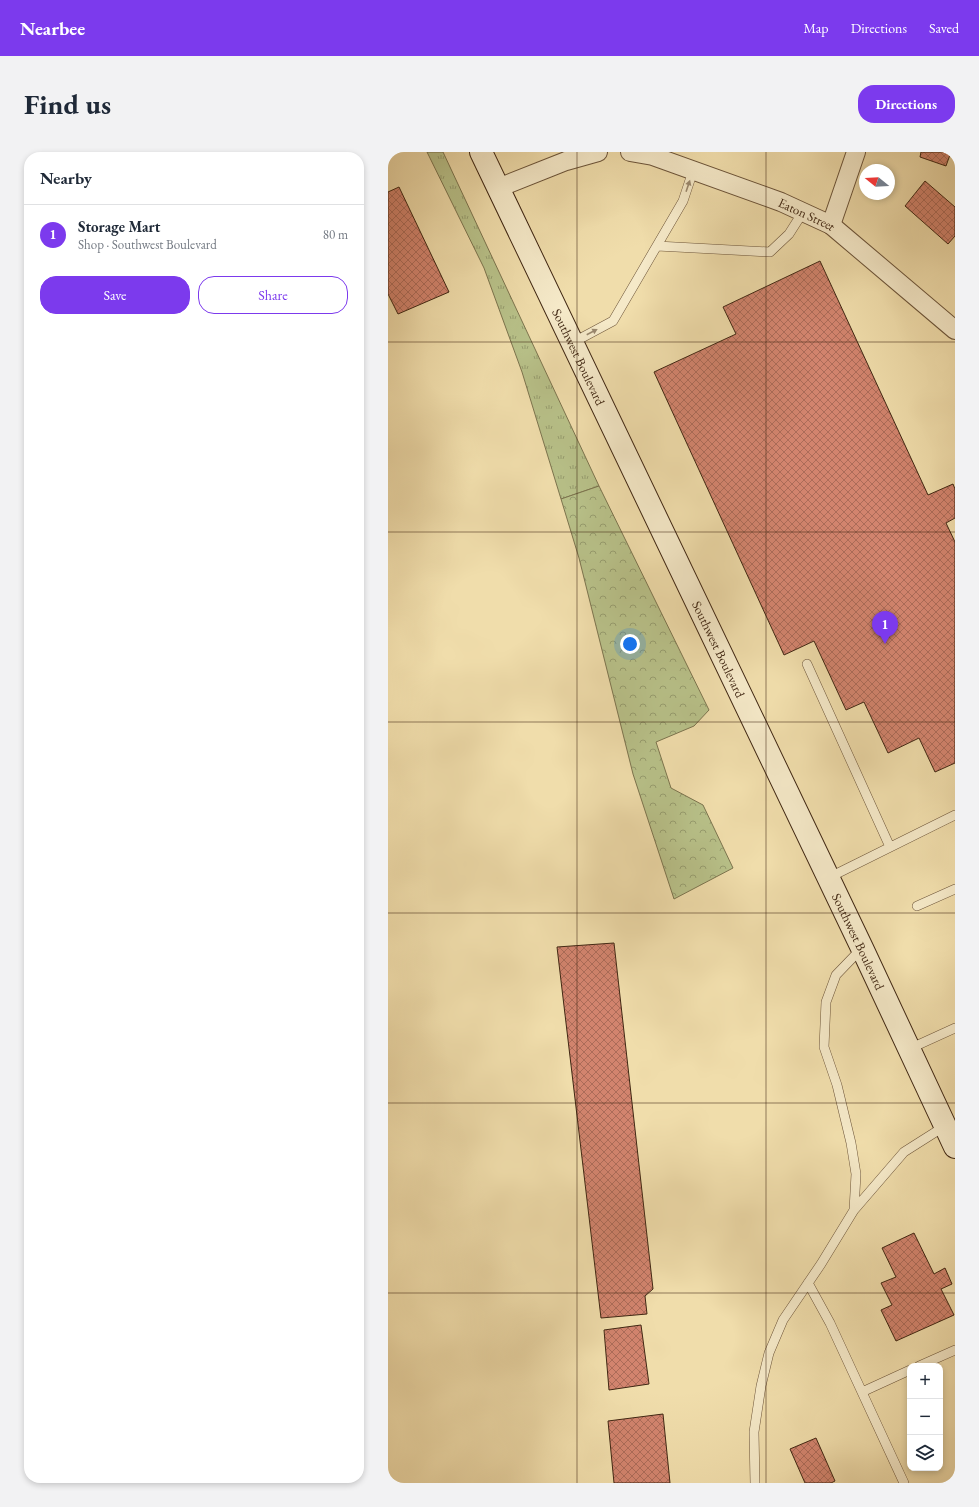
<!DOCTYPE html>
<html lang="en">
<head>
<meta charset="utf-8">
<style>
	body { margin:0; font-family:"EB Garamond",serif; background:#f2f2f3; color:#1f2937 }
	.controls { position:absolute; right:12px; bottom:12px; display:grid; overflow:hidden; border-radius:8px; box-shadow:0 2px 6px #0003 }
	.controls button { width:36px; height:36px; display:grid; place-items:center; padding:0; border:0; border-bottom:1px solid #e0e1e3; background:#fff; color:#1f2937; font:20px sans-serif }
	.compass { position:absolute; left:471px; top:12px; width:36px; height:36px; border-radius:50%; background:#fff; box-shadow:0 2px 6px #0003; rotate:288deg }
	.you { position:absolute; left:242px; top:492px; width:14px; height:14px; margin:-10px; border:3px solid #fff; border-radius:50%; background:#1a73e8; box-shadow:0 0 0 6px #1a73e833 }
	.badge { display:grid; place-items:center; width:26px; height:26px; border-radius:50%; background:#7c3aed; color:#fff; font-size:13px; font-weight:700 }
	.pin { position:absolute; translate:-50% -33px; filter:drop-shadow(0 1px 2px #0008) }
	.pin::after { content:''; position:absolute; top:21px; width:14px; height:12px; background:inherit; clip-path:polygon(0 0,100% 0,50% 100%) }
	.list { margin:0; padding:0; list-style:none }
	h2 { display:flex; justify-content:space-between; align-items:center; height:52px; margin:0; padding:0 16px; font-size:17px }
	h2 small { font-size:13px; font-weight:400; color:#747a83 }
	.list li { display:grid; grid-template-columns:26px 1fr auto; gap:12px; align-items:center; box-sizing:border-box; height:60px; padding:0 16px; border-top:1px solid #e0e1e3 }
	.list b { display:block; font-size:15px; white-space:nowrap }
	.list p { margin:0; font-size:13px; white-space:nowrap; color:#747a83 }
	.list em { font-size:13px; font-style:normal; color:#747a83 }
	.actions { display:flex; gap:8px; padding:12px 16px }
	.actions a { flex:1; padding:9px 0; border:1px solid #7c3aed; border-radius:16px; text-align:center; font-size:14px; color:#7c3aed }
	.actions .main { background:#7c3aed; color:#fff }
	.icon { flex:none; width:22px; height:22px; fill:none; stroke:currentColor; stroke-width:2; stroke-linecap:round; stroke-linejoin:round }
	.map { position:relative; flex:none; width:567px; height:1331px; overflow:hidden; border-radius:16px }
	header { display:flex; align-items:center; gap:24px; box-sizing:border-box; height:56px; padding:0 20px; background:#7c3aed; color:#fff }
	header strong { font-size:19px }
	nav { display:flex; gap:22px; margin-inline-start:auto; font-size:14px }
	.intro { display:flex; align-items:center; justify-content:space-between; box-sizing:border-box; height:96px; padding:0 24px }
	h1 { margin:0; font-size:28px }
	.button { padding:10px 18px; border-radius:16px; background:#7c3aed; color:#fff; font-size:14px; font-weight:700 }
	main { display:flex; gap:24px; padding:0 24px }
	aside { flex:1; background:#fff; border-radius:16px; box-shadow:0 2px 6px #0003 }
	.map>svg:first-child { display:block }
</style>
</head>
<body>
<header>
<strong>Nearbee</strong>
<nav><a>Map</a><a>Directions</a><a>Saved</a></nav>
</header>
<div class="intro"><h1>Find us</h1><a class="button">Directions</a></div>
<main>
<aside>
<h2>Nearby<small></small></h2>
<ul class="list">
<li><span class="badge">1</span><div><b>Storage Mart</b><p>Shop · Southwest Boulevard</p></div><em>80 m</em></li>
</ul>
<div class="actions"><a class="main">Save</a><a>Share</a></div>
</aside>
<div class="map">
<svg width="567" height="1331" viewBox="0 0 567 1331">
	<defs>
		<pattern id="grass-tufts" width="24" height="20" patternUnits="userSpaceOnUse"><rect width="24" height="20" fill="#b8c189"/><path d="M3 7l-1-3M5 7V3M7 7l1-3M15 17l-1-3M17 17v-4M19 17l1-3" fill="none" stroke="#979d6f"/></pattern>
		<pattern id="forest-crowns" width="20" height="18" patternUnits="userSpaceOnUse"><rect width="20" height="18" fill="#b8c189"/><path d="M2 6a3 3 0 1 1 6 0M12 15a3 3 0 1 1 6 0" fill="none" stroke="#979d6f"/></pattern>
		<pattern id="building-cross-hatch" width="8" height="8" patternUnits="userSpaceOnUse"><rect width="8" height="8" fill="#d2846e"/><path d="M0 0l8 8M0 8l8-8" fill="none" stroke="#ac6c59"/></pattern>
	</defs>
	<rect width="100%" height="100%" fill="#f0ddab"/>
	<filter id="stains"><feTurbulence type="fractalNoise" baseFrequency=".005" numOctaves="4"/><feColorMatrix values="0 0 0 0 .2 0 0 0 0 .09 0 0 0 0 .02 0 0 0 .5 -.17"/></filter>
	<radialGradient id="worn" r=".72"><stop offset=".6" stop-color="#630" stop-opacity="0"/><stop offset="1" stop-color="#630" stop-opacity=".3"/></radialGradient>
	<path fill="url(#grass-tufts)" stroke="#7c744e" d="M 39,0 L 55,0 L 211,334 L 173,347 L 134,220 L 96,116 Z"/>
	<path fill="url(#forest-crowns)" stroke="#7c744e" d="M 211,334 L 321,558 L 306,574 L 268,590 L 283,636 L 315,653 L 345,716 L 286,747 L 245,622 L 191,406 L 173,347 Z"/>
	<path fill="url(#building-cross-hatch)" stroke="#402713" d="M 533,0 L 563,0 L 558,14 L 532,5 Z
		M 537,29 L 567,55 L 567,84 L 560,92 L 517,54 Z
		M 11,35 L 61,140 L 10,162 L 0,142 L 0,40 Z
		M 432,109 L 540,343 L 565,332 L 567,337 L 567,366 L 558,371 L 567,390 L 567,611 L 547,620 L 531,586 L 500,601 L 476,550 L 458,558 L 426,489 L 396,503 L 266,220 L 348,182 L 335,155 Z
		M 226,791 L 265,1137 L 257,1144 L 259,1162 L 213,1166 L 169,795 Z
		M 526,1081 L 546,1122 L 557,1116 L 564,1132 L 553,1137 L 566,1163 L 508,1189 L 493,1158 L 504,1153 L 493,1131 L 508,1125 L 494,1096 Z
		M 253,1173 L 261,1232 L 221,1238 L 216,1178 Z
		M 275,1262 L 282,1331 L 226,1331 L 220,1269 Z
		M 428,1286 L 447,1329 L 443,1331 L 417,1331 L 402,1297 Z"/>
	<g fill="none" stroke-linecap="round" stroke-linejoin="round">
		<g stroke="#6c5439" stroke-width="10">
			<path id="lane" d="M 269,94 L 382,100 L 401,82 L 415,60
				M 184,191 L 225,169 L 295,49 L 305,19
				M 419,512 L 502,695
				M 440,726 L 567,663
				M 529,754 L 567,737
				M 521,897 L 567,876
				M 466,1058 L 516,1000 L 557,974
				M 420,1131 L 442,1171 L 516,1331
				M 531,1214 L 567,1198
				M 474,1240 L 522,1218
				M 367,1331 L 366,1280 L 373,1234 L 381,1201 L 395,1168 L 433,1112 L 466,1058 L 468,1022 L 463,991 L 449,933 L 436,895 L 438,850 L 448,823 L 474,796"/>
		</g>
		<g stroke="#6c5439" stroke-width="20">
			<g id="street">
				<path id="s1" d="M 242,0 L 265,4 L 393,50 L 443,73 L 567,178"/>
				<path d="M 110,36 L 178,9 L 210,0"/>
				<path d="M 443,73 L 468,0"/>
			</g>
		</g>
		<g stroke="#402713" stroke-width="24">
			<g id="secondary">
				<path id="s2" d="M 93,0 L 474,796 L 567,995"/>
			</g>
		</g>
		<use href="#lane" stroke="#f5e9c8" stroke-width="9"/>
		<use href="#street" stroke="#f5e9c8" stroke-width="18"/>
		<use href="#secondary" stroke="#f5e9c8" stroke-width="22"/>
	</g>
	<defs><path id="oneway-solid" d="M-6-.8H1V-3.2L6.5 0L1 3.2V.8H-6Z"/></defs>
	<g fill="#9a886e">
		<use href="#oneway-solid" transform="translate(300 34) rotate(-71)"/>
		<use href="#oneway-solid" transform="translate(204 180) rotate(-28)"/>
	</g>
	<path fill="none" stroke="#402713" stroke-width="1" stroke-opacity="0.55" d="M 189,0 L 189,1331M 378,0 L 378,1331M 0,190 L 567,190M 0,380 L 567,380M 0,570 L 567,570M 0,761 L 567,761M 0,951 L 567,951M 0,1141 L 567,1141"/>
	<g text-anchor="middle" stroke-width="3.5" stroke-linejoin="round" paint-order="stroke">
		<g font-size="13" fill="#402713" stroke="#f5e9c8">
			<text dy="5" stroke="none"><textPath href="#s1" startOffset="188">Eaton Street</textPath></text>
			<text dy="5" stroke="none"><textPath href="#s2" startOffset="227">Southwest Boulevard</textPath></text>
			<text dy="5" stroke="none"><textPath href="#s2" startOffset="551">Southwest Boulevard</textPath></text>
			<text dy="5" stroke="none"><textPath href="#s2" startOffset="875">Southwest Boulevard</textPath></text>
		</g>
	</g>
	<rect width="100%" height="100%" filter="url(#stains)"/>
	<rect width="100%" height="100%" fill="url(#worn)"/>
</svg>
<div class="controls">
<button>+</button>
<button>−</button>
<button><svg class="icon" aria-label="layers" viewBox="0 0 24 24"><path d="M12 4l9 5-9 5-9-5zM3 14l9 5 9-5"/></svg></button>
</div>
<svg class="compass" viewBox="-18 -18 36 36"><path d="M0-13l5 13h-10z" fill="#e53935"/><path d="M0 13l5-13h-10z" fill="#747a83"/></svg>
<div class="you"></div>
<div class="pin badge" style="left:497px;top:492px">1</div>
</div>
</main>
</body>
</html>
